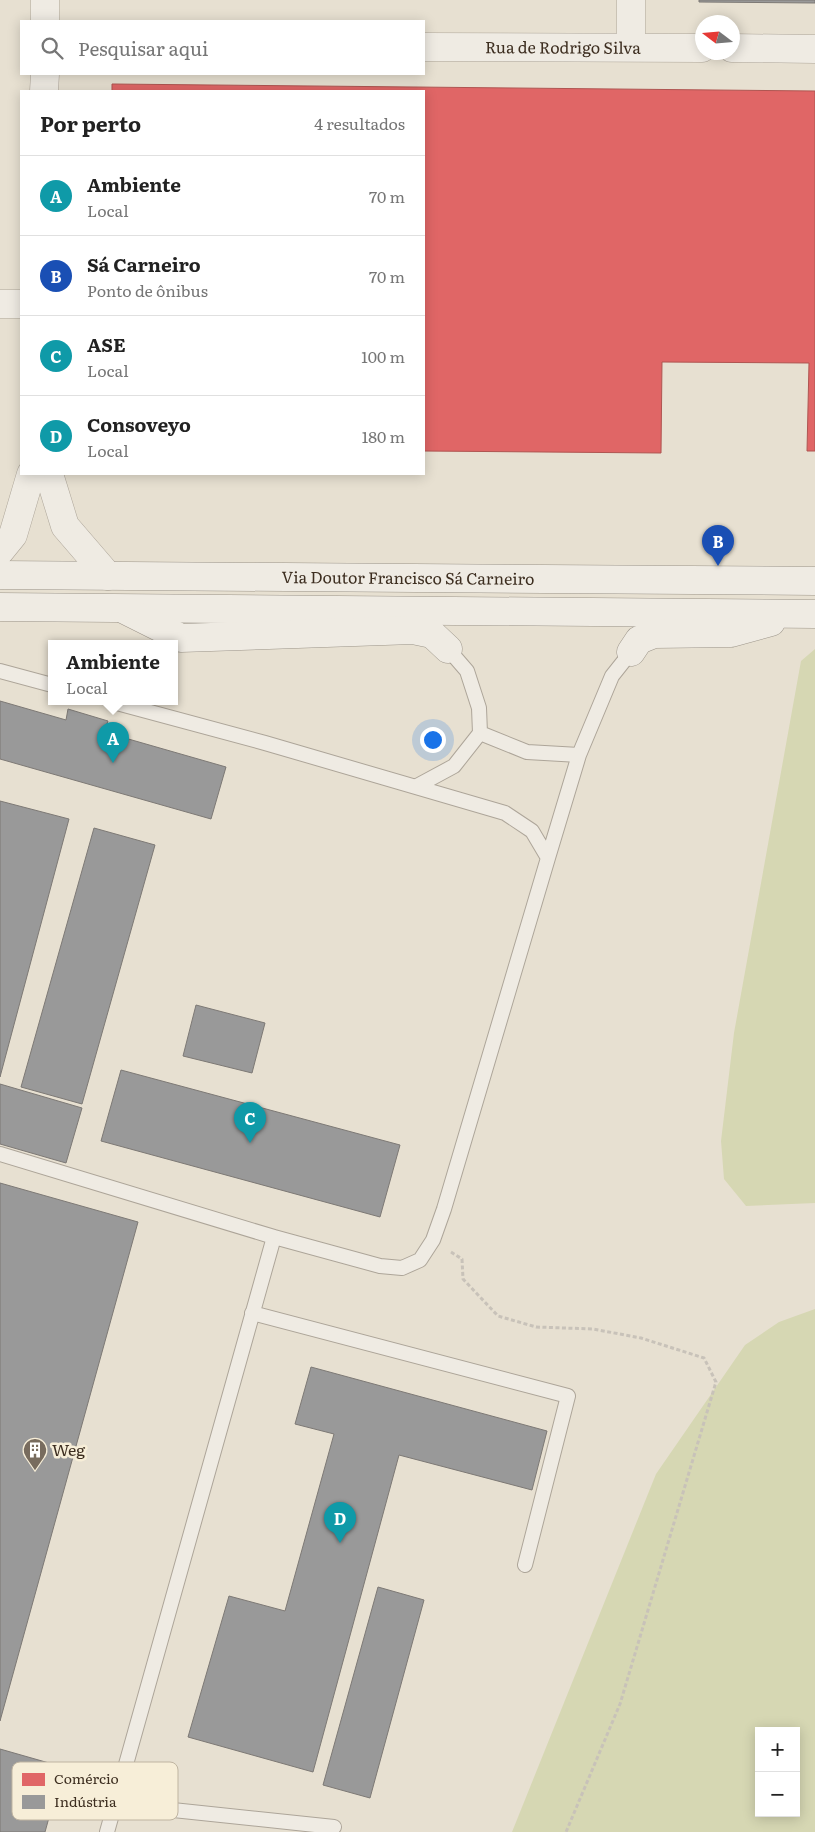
<!DOCTYPE html>
<html lang="pt">
<head>
<meta charset="utf-8">
<style>
	body { margin:0; font-family:Literata,serif; background:#f6f6f6; color:#222 }
	.controls { position:absolute; right:15px; bottom:15px; display:grid; overflow:hidden; border-radius:0px; box-shadow:0 2px 12px #0003 }
	.controls button { width:45px; height:45px; display:grid; place-items:center; padding:0; border:0; border-bottom:1px solid #e0e0e0; background:#fff; color:#222; font:25px sans-serif }
	.compass { position:absolute; left:695px; top:15px; width:45px; height:45px; border-radius:50%; background:#fff; box-shadow:0 2px 12px #0003; rotate:286deg }
	.you { position:absolute; left:432px; top:739px; width:18px; height:18px; margin:-12px; border:4px solid #fff; border-radius:50%; background:#1a73e8; box-shadow:0 0 0 8px #1a73e833 }
	.badge { display:grid; place-items:center; width:32px; height:32px; border-radius:50%; background:#786c5e; color:#fff; font-size:16px; font-weight:700 }
	.pin { position:absolute; translate:-50% -41px; filter:drop-shadow(0 1px 2px #0008) }
	.pin::after { content:''; position:absolute; top:26px; width:18px; height:15px; background:inherit; clip-path:polygon(0 0,100% 0,50% 100%) }
	.popup { position:absolute; left:48px; top:640px; width:130px; height:65px; box-sizing:border-box; display:grid; place-content:center; border-radius:0px; background:#fff; filter:drop-shadow(0 1px 4px #0005); font-size:16px; white-space:nowrap; color:#767676 }
	.popup b { font-size:19px; color:#222 }
	.popup::after { content:''; position:absolute; left:50%; top:100%; margin-left:-10px; border:10px solid transparent; border-top-color:#fff }
	.list { margin:0; padding:0; list-style:none }
	h2 { display:flex; justify-content:space-between; align-items:center; height:65px; margin:0; padding:0 20px; font-size:21px }
	h2 small { font-size:16px; font-weight:400; color:#767676 }
	.list li { display:grid; grid-template-columns:32px 1fr auto; gap:15px; align-items:center; box-sizing:border-box; height:80px; padding:0 20px; border-top:1px solid #e0e0e0 }
	.list b { display:block; font-size:19px; white-space:nowrap }
	.list p { margin:0; font-size:16px; white-space:nowrap; color:#767676 }
	.list em { font-size:16px; font-style:normal; color:#767676 }
	.icon { flex:none; width:28px; height:28px; fill:none; stroke:currentColor; stroke-width:2; stroke-linecap:round; stroke-linejoin:round }
	.map { position:relative; flex:none; width:815px; height:1832px; overflow:hidden }
	.search { position:absolute; background:#fff; box-shadow:0 2px 12px #0003; left:20px; top:20px; width:405px; height:55px; display:flex; align-items:center; gap:12px; box-sizing:border-box; padding:0 18px; border-radius:0px; color:#767676; font-size:19px }
	.panel { position:absolute; background:#fff; box-shadow:0 2px 12px #0003; left:20px; top:90px; width:405px; height:385px; border-radius:0px }
	.map>svg:first-child { display:block }
</style>
</head>
<body>
<div class="map">
<svg width="815" height="1832" viewBox="0 0 815 1832">
	<rect width="100%" height="100%" fill="#e7e0d1"/>
	<path fill="#d6d7b3" fill-rule="evenodd" d="M 815,649 L 815,1203 L 746,1206 L 724,1179 L 721,1141 L 734,1033 L 801,661 Z
		M 815,1309 L 815,1832 L 512,1832 L 656,1474 L 745,1345 L 779,1322 ZM 759,1731 L 796,1731 L 796,1813 L 759,1813 Z"/>
	<path fill="#e06666" stroke="#af5551" d="M 112,84 L 815,91 L 815,451 L 807,451 L 809,363 L 662,362 L 661,453 L 424,451 L 424,91 L 112,91 Z"/>
	<path fill="#999" stroke="#7d7975" d="M 699,0 L 815,0 L 815,3 L 699,2 Z
		M 0,701 L 66,720 L 68,709 L 108,721 L 104,732 L 226,767 L 211,819 L 0,759 Z
		M 0,801 L 69,819 L 0,1077 Z
		M 94,828 L 155,845 L 82,1104 L 21,1087 Z
		M 196,1005 L 265,1023 L 252,1073 L 183,1056 Z
		M 121,1070 L 400,1145 L 380,1217 L 101,1141 Z
		M 0,1084 L 82,1108 L 66,1163 L 0,1144 Z
		M 0,1183 L 138,1222 L 0,1721 Z
		M 311,1367 L 547,1431 L 532,1490 L 399,1455 L 313,1772 L 188,1737 L 229,1596 L 285,1611 L 334,1434 L 295,1424 Z
		M 378,1587 L 424,1600 L 370,1798 L 323,1785 Z
		M 0,1749 L 63,1767 L 45,1832 L 0,1832 Z"/>
	<g fill="none" stroke-linecap="round" stroke-linejoin="round">
		<g stroke="#ada599" stroke-width="16">
			<path id="service" d="M 0,671 L 52,685
				M 480,733 L 527,752 L 579,755
				M 417,786 L 454,766 L 480,733 L 479,708 L 467,671 L 448,649
				M 548,858 L 579,755 L 612,676 L 631,652
				M 0,1154 L 274,1237
				M 252,1313 L 568,1396 L 525,1565
				M 116,1804 L 334,1827
				M 107,1832 L 274,1237 L 380,1266 L 402,1268 L 420,1260 L 433,1240 L 444,1209 L 548,858 L 532,831 L 505,813 L 265,743 L 113,702"/>
		</g>
		<g stroke="#ada599" stroke-width="29">
			<g id="minor">
				<path d="M 45,21 L 45,0"/>
				<path id="s1" d="M 424,47 L 702,48"/>
				<path d="M 631,47 L 631,0"/>
				<path d="M 732,48 L 815,49"/>
				<path d="M 44,91 L 45,74"/>
				<path d="M 0,304 L 21,304"/>
				<path d="M 49,474 L 65,526 L 108,576"/>
				<path d="M 0,551 L 13,535 L 31,474"/>
			</g>
		</g>
		<g stroke="#9c958a" stroke-width="29">
			<g id="secondary">
				<path id="s2" d="M 0,575 L 815,581"/>
				<path d="M 0,607 L 815,614"/>
				<path d="M 125,610 L 181,638 L 413,630 L 432,634 L 448,649"/>
				<path d="M 631,652 L 639,640 L 654,634 L 731,633 L 771,622"/>
			</g>
		</g>
		<path stroke="#c8c2b9" stroke-width="3" stroke-dasharray="4 2.5" stroke-linecap="butt" d="M 451,1252 L 462,1259 L 463,1279 L 498,1316 L 536,1327 L 593,1329 L 641,1338 L 704,1358 L 716,1382 L 620,1704 L 566,1832"/>
		<use href="#service" stroke="#efebe3" stroke-width="14"/>
		<use href="#minor" stroke="#efebe3" stroke-width="28"/>
		<use href="#secondary" stroke="#efebe3" stroke-width="28"/>
	</g>
	<defs>
		<g id="building-pin" transform="scale(1.25)"><path d="M0 17L-7.5 6A9.5 9.5 0 1 1 7.5 6Z" fill="#786c5e" stroke="#f7eed8"/><path d="M-4-6H4V6H1V3H-1V6H-4ZM-2.5-4.3h1.7v1.8h-1.7ZM.8-4.3h1.7v1.8H.8ZM-2.5-1h1.7V.8h-1.7ZM.8-1h1.7V.8H.8Z" fill="#fff"/></g>
	</defs>
	<g fill-rule="evenodd">
		<use href="#building-pin" x="35" y="1450"/>
	</g>
	<g text-anchor="middle" stroke-width="5" stroke-linejoin="round" paint-order="stroke">
		<g font-size="16" fill="#3d2e20" stroke="#f7eed8">
			<text dy="6" stroke="none"><textPath href="#s1" startOffset="139">Rua de Rodrigo Silva</textPath></text>
			<text dy="6" stroke="none"><textPath href="#s2" startOffset="408">Via Doutor Francisco Sá Carneiro</textPath></text>
		</g>
		<g font-size="16" fill="#3d2e20" stroke="#f7eed8" text-anchor="start">
			<text x="52" y="1456">Weg</text>
		</g>
	</g>
	<rect x="12" y="1762" width="166" height="58" rx="8" fill="#f7eed8" stroke="#bfb4a1" stroke-width="1"/>
	<rect x="22" y="1773" width="23" height="13" fill="#e06666"/>
	<rect x="22" y="1795" width="23" height="14" fill="#999"/>
	<g font-size="14" fill="#3d2e20">
		<text x="54" y="1784">Comércio</text>
		<text x="54" y="1807">Indústria</text>
	</g>
</svg>
<div class="controls">
<button>+</button>
<button>−</button>
</div>
<svg class="compass" viewBox="-18 -18 36 36"><path d="M0-13l5 13h-10z" fill="#e53935"/><path d="M0 13l5-13h-10z" fill="#767676"/></svg>
<div class="you"></div>
<div class="pin badge" style="left:113px;top:763px;background:#0f9aa8">A</div>
<div class="popup"><b>Ambiente</b>Local</div>
<div class="pin badge" style="left:718px;top:566px;background:#1a4fb4">B</div>
<div class="pin badge" style="left:250px;top:1143px;background:#0f9aa8">C</div>
<div class="pin badge" style="left:340px;top:1543px;background:#0f9aa8">D</div>
<div class="search"><svg class="icon" aria-label="search" viewBox="0 0 24 24"><circle cx="10" cy="10" r="6"/><path d="M15 15l6 6"/></svg>Pesquisar aqui</div>
<section class="panel">
<h2>Por perto<small>4 resultados</small></h2>
<ul class="list">
<li><span class="badge" style="background:#0f9aa8">A</span><div><b>Ambiente</b><p>Local</p></div><em>70 m</em></li>
<li><span class="badge" style="background:#1a4fb4">B</span><div><b>Sá Carneiro</b><p>Ponto de ônibus</p></div><em>70 m</em></li>
<li><span class="badge" style="background:#0f9aa8">C</span><div><b>ASE</b><p>Local</p></div><em>100 m</em></li>
<li><span class="badge" style="background:#0f9aa8">D</span><div><b>Consoveyo</b><p>Local</p></div><em>180 m</em></li>
</ul>
</section>
</div>
</body>
</html>
